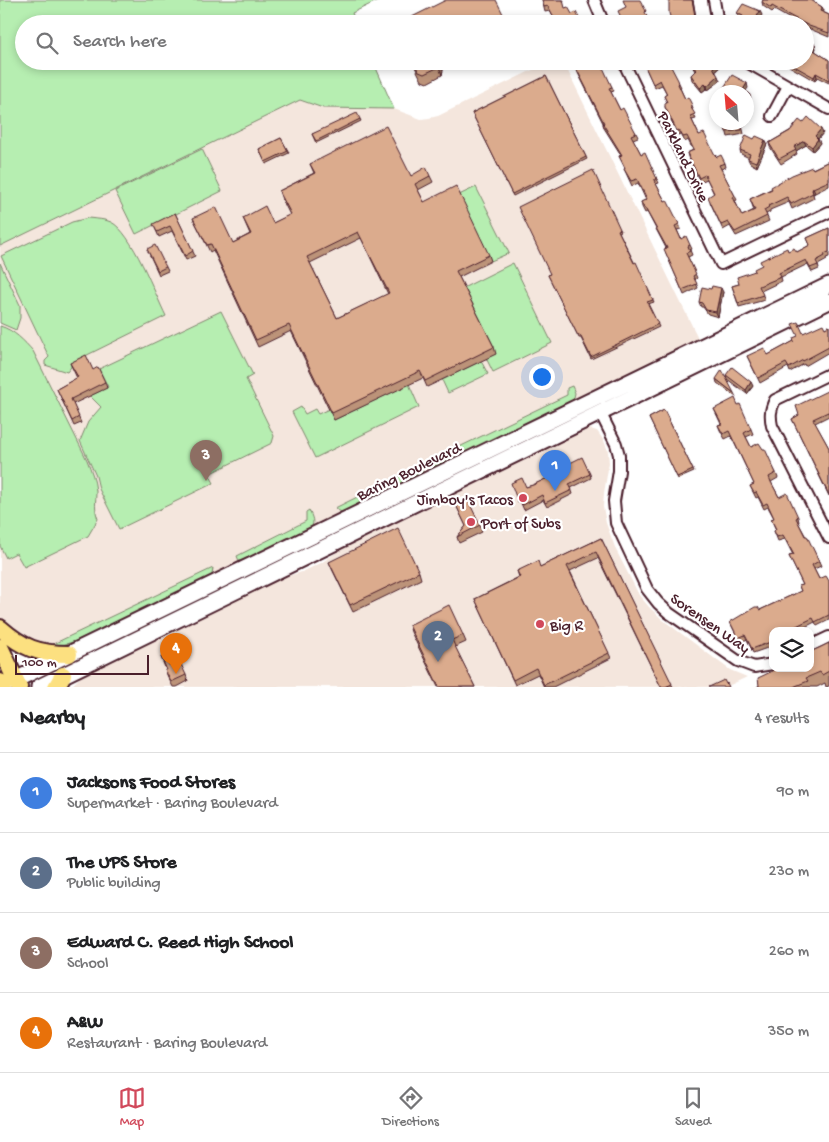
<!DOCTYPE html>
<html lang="en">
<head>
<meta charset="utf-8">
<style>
	body { margin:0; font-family:"Gochi Hand",sans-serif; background:#f2f2f2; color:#202124 }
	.controls { position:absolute; right:15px; bottom:15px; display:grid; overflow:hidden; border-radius:10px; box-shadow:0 2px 8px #0003 }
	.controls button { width:45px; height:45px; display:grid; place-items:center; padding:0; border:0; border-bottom:1px solid #e0e0e0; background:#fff; color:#202124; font:25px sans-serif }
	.compass { position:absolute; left:709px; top:85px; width:45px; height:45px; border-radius:50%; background:#fff; box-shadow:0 2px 8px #0003; rotate:334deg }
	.scale { position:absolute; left:15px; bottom:12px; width:134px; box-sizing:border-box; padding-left:5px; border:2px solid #4a1f2b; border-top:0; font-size:14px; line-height:18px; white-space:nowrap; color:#4a1f2b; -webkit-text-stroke:4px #fff; paint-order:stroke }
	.you { position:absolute; left:541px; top:376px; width:18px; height:18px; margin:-12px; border:4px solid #fff; border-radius:50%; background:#1a73e8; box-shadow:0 0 0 8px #1a73e833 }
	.badge { display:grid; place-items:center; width:32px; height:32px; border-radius:50%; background:#d1495b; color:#fff; font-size:16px; font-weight:700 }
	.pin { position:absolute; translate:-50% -41px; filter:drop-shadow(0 1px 2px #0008) }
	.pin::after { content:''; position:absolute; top:26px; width:18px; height:15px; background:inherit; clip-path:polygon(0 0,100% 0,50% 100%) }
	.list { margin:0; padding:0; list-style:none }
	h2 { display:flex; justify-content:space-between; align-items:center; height:65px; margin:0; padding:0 20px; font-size:21px }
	h2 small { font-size:16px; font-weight:400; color:#757577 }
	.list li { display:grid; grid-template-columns:32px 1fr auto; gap:15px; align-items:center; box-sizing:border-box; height:80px; padding:0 20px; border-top:1px solid #e0e0e0 }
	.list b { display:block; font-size:19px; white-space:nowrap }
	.list p { margin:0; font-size:16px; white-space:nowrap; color:#757577 }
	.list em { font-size:16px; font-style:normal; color:#757577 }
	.icon { flex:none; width:28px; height:28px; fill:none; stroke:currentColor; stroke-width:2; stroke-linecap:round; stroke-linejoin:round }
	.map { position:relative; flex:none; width:829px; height:687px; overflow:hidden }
	.search { position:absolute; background:#fff; box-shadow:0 2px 8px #0003; left:15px; right:15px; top:15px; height:55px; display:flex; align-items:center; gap:12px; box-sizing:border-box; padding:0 18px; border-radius:28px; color:#757577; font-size:19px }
	.sheet { height:385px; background:#fff }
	nav { display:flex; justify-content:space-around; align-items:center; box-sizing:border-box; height:70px; border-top:1px solid #e0e0e0; background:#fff; font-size:14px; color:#757577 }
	nav a { display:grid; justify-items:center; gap:2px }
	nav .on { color:#d1495b }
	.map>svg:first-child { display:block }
</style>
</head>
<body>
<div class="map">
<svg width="829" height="687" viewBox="0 0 829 687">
	<rect width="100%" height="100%" fill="#fff"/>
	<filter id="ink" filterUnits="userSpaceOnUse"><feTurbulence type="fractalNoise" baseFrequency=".02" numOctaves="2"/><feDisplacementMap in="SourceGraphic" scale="10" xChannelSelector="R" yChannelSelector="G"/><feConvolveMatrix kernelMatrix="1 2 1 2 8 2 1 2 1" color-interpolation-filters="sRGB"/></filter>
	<g filter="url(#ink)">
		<path fill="#f4e6dd" d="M 551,61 L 563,61 L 699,340 L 68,648 L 40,649 L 0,622 L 0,246 L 300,100 L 323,108 L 394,109 L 421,119 L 429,118 L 438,116 Z
			M 590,429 L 597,431 L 604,441 L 608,451 L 609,463 L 604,493 L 603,507 L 606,523 L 616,550 L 639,595 L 649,607 L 663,620 L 730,670 L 747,677 L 726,687 L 70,687 L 85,673 L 97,666 L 280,578 L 302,572 L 321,563 L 349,544 L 584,430 Z"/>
		<path fill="#b6eeb1" stroke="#80866e" d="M 0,0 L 379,0 L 352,13 L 357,24 L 24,24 L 24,61 L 373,61 L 394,109 L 323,108 L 300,100 L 0,246 Z
			M 202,149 L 222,191 L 136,234 L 115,191 Z
			M 476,187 L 509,253 L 491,261 L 459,195 Z
			M 88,218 C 96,219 105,219 111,222 C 132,232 155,294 166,316 L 71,363 L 71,367 L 67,372 L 45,365 L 45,361 L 49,357 L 1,256 L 72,222 Z
			M 0,263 L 20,305 L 20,318 L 16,330 L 0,323 Z
			M 513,263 L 552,343 L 493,372 L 486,358 L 463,288 Z
			M 221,311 L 253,375 L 246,379 L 274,436 L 272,443 L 209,474 L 214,483 L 119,529 L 99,489 L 96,476 L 80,441 L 88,422 L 101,407 L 90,396 L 108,387 L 99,369 Z
			M 0,326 C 14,330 24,341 33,351 L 87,460 C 91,470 95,480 96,491 C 96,502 94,509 98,519 L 88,536 L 24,567 L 16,553 L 6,558 L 0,546 Z
			M 481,361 L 488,374 L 448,393 L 442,380 Z
			M 409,384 L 419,407 L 315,458 L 292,412 L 301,407 L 305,414 L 315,409 L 318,414 L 329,409 L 334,420 Z
			M 572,386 L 575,393 L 573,402 L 429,470 L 428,462 L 567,395 L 567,388 Z
			M 422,465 L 423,474 L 345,511 L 341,512 L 335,508 Z
			M 309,510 C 312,517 315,522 311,528 L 246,559 L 239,561 L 237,556 L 306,521 L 306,512 Z
			M 213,568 L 212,575 L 209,578 L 76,641 L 59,646 L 51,645 Z"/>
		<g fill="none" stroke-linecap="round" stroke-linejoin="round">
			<g stroke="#4a1f2b" stroke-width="14">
				<path id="minor" d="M 594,0 L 604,24
					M 714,0 L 718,24
					M 623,61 L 721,264 L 829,212
					M 745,61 L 829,109
					M 772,116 L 788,86
					M 829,374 L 775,400 C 770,410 770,416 772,426 L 829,538
					M 600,412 L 616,444 L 619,455 L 619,471 L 614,501 L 616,523 L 647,589 L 658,603 L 669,613 L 738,661 L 754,667 L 773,664
					M 810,646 L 829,637"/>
			</g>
			<g stroke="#4a1f2b" stroke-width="19">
				<path id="secondary" d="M 5,685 L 829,285
					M 39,687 L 829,301"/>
			</g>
			<g stroke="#4a1f2b" stroke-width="20">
				<path id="primary" d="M 0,628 C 23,648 38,654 69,654
					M 0,647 L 19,687
					M 0,682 L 3,687
					M 56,687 L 63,675"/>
			</g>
			<use href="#minor" stroke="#fff" stroke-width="10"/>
			<use href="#secondary" stroke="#fff" stroke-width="15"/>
			<use href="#primary" stroke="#fce080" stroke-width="16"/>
		</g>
		<path fill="#bc9379" stroke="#4a1f2b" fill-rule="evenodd" d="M 542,0 L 564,0 L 556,22 L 550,11 L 545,12 Z
			M 669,0 L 693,0 L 697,24 L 672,24 Z
			M 762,0 L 811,0 L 822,7 L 824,11 L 823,12 L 829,15 L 829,37 L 805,27 L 805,24 L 799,24 L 774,10 L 772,12 L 763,6 L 762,2 L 763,1 Z
			M 737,13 L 762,15 L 742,19 L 739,17 Z
			M 406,20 L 506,20 L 507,24 L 408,24 Z
			M 816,48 L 815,51 L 829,60 L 829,83 L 817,77 L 815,81 L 789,66 L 787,62 Z
			M 413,61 L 443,61 L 440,62 L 443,70 L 442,75 L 427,83 L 422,81 L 416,69 Z
			M 571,61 L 592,61 L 612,87 L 614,91 L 611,92 L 620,110 L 636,133 L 638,137 L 633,139 L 641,154 L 657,179 L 659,183 L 656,184 L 665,201 L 679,224 L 681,229 L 677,230 L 681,239 L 690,245 L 692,249 L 690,250 L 692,255 L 688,257 L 697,278 L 695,280 L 698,288 L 684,295 L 666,253 L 666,248 L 647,212 L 645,213 L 642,207 L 641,202 L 646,200 L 638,183 L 632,186 L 626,173 L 624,169 L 625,168 L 619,156 L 621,155 L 604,128 L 603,124 L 603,123 L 577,71 L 576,71 Z
			M 689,61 L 718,61 L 720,67 L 715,71 L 720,81 L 708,90 L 707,88 L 702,92 L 692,80 L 691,75 L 695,71 Z
			M 643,62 L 679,83 L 681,87 L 680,88 L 685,99 L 692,105 L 693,109 L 692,110 L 696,119 L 692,120 L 699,135 L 715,155 L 725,163 L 726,167 L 721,169 L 735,196 L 737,200 L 735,201 L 742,216 L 754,210 L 750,199 L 829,161 L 829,186 L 813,194 L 814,198 L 792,209 L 789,202 L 770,210 L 770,212 L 766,214 L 769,221 L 736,236 L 730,226 L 723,230 L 710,202 L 714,194 L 707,179 L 700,182 L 688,157 L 687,153 L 693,150 L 688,140 L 685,142 L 681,134 L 678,135 L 665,107 L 667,102 L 664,96 L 667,94 L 662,85 L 655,88 Z
			M 546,76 L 587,159 L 513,196 L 472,113 Z
			M 360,119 L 361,121 L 316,143 L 312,134 Z
			M 724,122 L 745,122 L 745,125 L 742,125 L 744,134 L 728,137 Z
			M 803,123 L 823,133 L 818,139 L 820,143 L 813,151 L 806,145 L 796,151 L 797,154 L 781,164 L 770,147 L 769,143 Z
			M 281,138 L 289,153 L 266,164 L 259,149 Z
			M 754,139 L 765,140 L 767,144 L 757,167 L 750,163 L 748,159 L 749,158 L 741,154 L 740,150 Z
			M 310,164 L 411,176 L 430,176 L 433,182 L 418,190 L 424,202 L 489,255 L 491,261 L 459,277 L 494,347 L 496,354 L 427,387 L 423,378 L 334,420 L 291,331 L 258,347 L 213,250 L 210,252 L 193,218 L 233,243 L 250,234 L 243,218 L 273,223 L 290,215 L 281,197 L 279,191 L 314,173 ZM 361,238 L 388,294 L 337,318 L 310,263 Z
			M 175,213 L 195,256 L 186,260 L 172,231 L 159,237 L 155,228 Z
			M 829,228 L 829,257 L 826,258 L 827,260 L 818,265 L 819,269 L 812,272 L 808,264 L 781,277 L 782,281 L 761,291 L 765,300 L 739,307 L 732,286 L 739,284 L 761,266 L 788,251 L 797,252 L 810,245 L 807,238 Z
			M 620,229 L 621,231 L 619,232 L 654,302 L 648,304 L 659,327 L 591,359 L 581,338 L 579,338 L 548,275 Z
			M 147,249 L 166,267 L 168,271 L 159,275 Z
			M 711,289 L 723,292 L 718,317 L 708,314 L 703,307 L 701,307 L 699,302 Z
			M 829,326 L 829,352 L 805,366 L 804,364 L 790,372 L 788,367 L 760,383 L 747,356 L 768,355 L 794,341 L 803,333 L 825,328 Z
			M 70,363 L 93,370 L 105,382 L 107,388 L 73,404 L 81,423 L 74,426 L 57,389 L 77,378 Z
			M 726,375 L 753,386 L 747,394 L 727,379 Z
			M 716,379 L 734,393 L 736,397 L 717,383 Z
			M 829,390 L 829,416 L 815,423 L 829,448 L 829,496 L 792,419 L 799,415 Z
			M 714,409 L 751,429 L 753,434 L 746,437 L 751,447 L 763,449 L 776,473 L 778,478 L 771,482 L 779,497 L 798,517 L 799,522 L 798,522 L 819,561 L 821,566 L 814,569 L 819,579 L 829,581 L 829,620 L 817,626 L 815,622 L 797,631 L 773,631 L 773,646 L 753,653 L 747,639 L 740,643 L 730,622 L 760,610 L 801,591 L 799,586 L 803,585 L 789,556 L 793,555 L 785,539 L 778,541 L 774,531 L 776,530 L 771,519 L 774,518 L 768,507 L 764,509 L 758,497 L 756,498 L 750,486 L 754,484 L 731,436 L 725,439 L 720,430 L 718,425 L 721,424 Z
			M 664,410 L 694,472 L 678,479 L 649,418 Z
			M 564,466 L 590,474 L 591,478 L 571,488 L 573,494 L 547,507 L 543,500 L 524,510 L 520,501 L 518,502 L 516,497 L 526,487 L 533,485 L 565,470 Z
			M 456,505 L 480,525 L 482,532 L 459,543 L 457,537 L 466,526 Z
			M 601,538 L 673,687 L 661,687 L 598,558 L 570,571 L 611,658 L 553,687 L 544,687 L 538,674 L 515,685 L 475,599 L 519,577 L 517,571 L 540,567 Z
			M 329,562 L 419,572 L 421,579 L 353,612 L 332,569 Z
			M 409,625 L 463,635 L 466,642 L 455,647 L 475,687 L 438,687 L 411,632 Z
			M 829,643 L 829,686 L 826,687 L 825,683 L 817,687 L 757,687 Z
			M 161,657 L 177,657 L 175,662 L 186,675 L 188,681 L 177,687 L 173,687 L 168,677 L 165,670 L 166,670 Z"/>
		<path fill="#997863" stroke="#4a1f2b" d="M 692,0 L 693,0 L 697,24 L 696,21 Z
			M 822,7 L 824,11 L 822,15 L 820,11 Z
			M 760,11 L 762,15 L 757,24 L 753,24 Z
			M 815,44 L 816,48 L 813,54 L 812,49 Z
			M 440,62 L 443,70 L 442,75 L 439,67 Z
			M 719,62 L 720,67 L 714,72 L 713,67 Z
			M 816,73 L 817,77 L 815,81 L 814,77 Z
			M 718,76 L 720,81 L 708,90 L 707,86 Z
			M 747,83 L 748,88 L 745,92 L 743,90 Z
			M 705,84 L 707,88 L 702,92 L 700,88 Z
			M 749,93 L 751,98 L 746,106 L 746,98 Z
			M 821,129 L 823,133 L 816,141 L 815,136 Z
			M 818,139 L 820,143 L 813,151 L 812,147 Z
			M 765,140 L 767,144 L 757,167 L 756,162 Z
			M 804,141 L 806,145 L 796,151 L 794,147 Z
			M 813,188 L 815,193 L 813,194 L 812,190 Z
			M 721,288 L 723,292 L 718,317 L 716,312 Z
			M 751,382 L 753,386 L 747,394 L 746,390 Z
			M 175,651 L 177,657 L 171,671 L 169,665 Z"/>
		<path fill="#dbab8d" stroke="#4a1f2b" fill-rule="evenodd" d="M 446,0 L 496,0 L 506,20 L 499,24 L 408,24 L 406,20 Z
			M 542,0 L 563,0 L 565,8 L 568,7 L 572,14 L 576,12 L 582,24 L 552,24 L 556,21 L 548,6 L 544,7 Z
			M 623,0 L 640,0 L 646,11 L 645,12 L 650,24 L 624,24 L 618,11 L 626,7 Z
			M 669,0 L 692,0 L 696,21 L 691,22 L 691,24 L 672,24 L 669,13 Z
			M 763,0 L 811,0 L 822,7 L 820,11 L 829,15 L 829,33 L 809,26 L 772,6 L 771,8 L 762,2 Z
			M 743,4 L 760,11 L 753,24 L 740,24 L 743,16 L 737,13 Z
			M 805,39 L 815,44 L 812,49 L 829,60 L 829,80 L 816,73 L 814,77 L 787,62 L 788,61 L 805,61 Z
			M 413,61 L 440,61 L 440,62 L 439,67 L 424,74 L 419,72 Z
			M 571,61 L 592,61 L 592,63 L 596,61 L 600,61 L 612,87 L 609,88 L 620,110 L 623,108 L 636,133 L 631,135 L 641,154 L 645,152 L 657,179 L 654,180 L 665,201 L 667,200 L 679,224 L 675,226 L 681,239 L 686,236 L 690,245 L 688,246 L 690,251 L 686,253 L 696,274 L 693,276 L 697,284 L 682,290 L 664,249 L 667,248 L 645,208 L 644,208 L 641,202 L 647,199 L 637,179 L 631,181 L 624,169 L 625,168 L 619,156 L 622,155 L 603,124 L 604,123 L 575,66 L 574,67 Z
			M 644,61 L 668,61 L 678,80 L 679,83 L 678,84 L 685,99 L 688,97 L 692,105 L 690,106 L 695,114 L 690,116 L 699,135 L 704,133 L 715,155 L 717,157 L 721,155 L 725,163 L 719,165 L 735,196 L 733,197 L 742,216 L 755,210 L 750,199 L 772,189 L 771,187 L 792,175 L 812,167 L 813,169 L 829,161 L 829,181 L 813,188 L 812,190 L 813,193 L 791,204 L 787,197 L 768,206 L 769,207 L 764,210 L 767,216 L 735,232 L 728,222 L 721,225 L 708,197 L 714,193 L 705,175 L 699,178 L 687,153 L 694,150 L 687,136 L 683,137 L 679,130 L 677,131 L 665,107 L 665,103 L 667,102 L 664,96 L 667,94 L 660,80 L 653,84 L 643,62 Z
			M 690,61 L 718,61 L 719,62 L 713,67 L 718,76 L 707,86 L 705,84 L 700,88 L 691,75 L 696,70 Z
			M 732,75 L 747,83 L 743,90 L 749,93 L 746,98 L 746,92 L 721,92 Z
			M 546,76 L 586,157 L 512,194 L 472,113 Z
			M 357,113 L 360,119 L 316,141 L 312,134 Z
			M 808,117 L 821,129 L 815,136 L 818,139 L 812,147 L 804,141 L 794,147 L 796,150 L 779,159 L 769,143 L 790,131 L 799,120 L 803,123 Z
			M 724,122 L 741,122 L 742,130 L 726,132 Z
			M 386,126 L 411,176 L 426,167 L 430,176 L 415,184 L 424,202 L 456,186 L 489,255 L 456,271 L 494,347 L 425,381 L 420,371 L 332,413 L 289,325 L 256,340 L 211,244 L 207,245 L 193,218 L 216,207 L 233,243 L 251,234 L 243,218 L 265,206 L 273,223 L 291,214 L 279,191 L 315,173 L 310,164 ZM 358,232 L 389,293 L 337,318 L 307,257 Z
			M 746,135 L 754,139 L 756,136 L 765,140 L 756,162 L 748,159 L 750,154 L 740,150 Z
			M 281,138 L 288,151 L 265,162 L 259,149 Z
			M 593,170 L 620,229 L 618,230 L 634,263 L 636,262 L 653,300 L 647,302 L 658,324 L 591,357 L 580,335 L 578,336 L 548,275 L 550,274 L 518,207 Z
			M 175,213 L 193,251 L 185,256 L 170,226 L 157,232 L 153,224 Z
			M 829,228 L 829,252 L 824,254 L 825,256 L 816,261 L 818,265 L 810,268 L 806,260 L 779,273 L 781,277 L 759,286 L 763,295 L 738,303 L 732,286 L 739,284 L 737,277 L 755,271 L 754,269 L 762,265 L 760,261 L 787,248 L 788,251 L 794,248 L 797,252 L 810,245 L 807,238 Z
			M 155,245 L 166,267 L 158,271 L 147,249 Z
			M 712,286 L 721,288 L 716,312 L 706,310 L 702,303 L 699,302 L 702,287 L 711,289 Z
			M 798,322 L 803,333 L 823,324 L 825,328 L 829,326 L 829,347 L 803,361 L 803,360 L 789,368 L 786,363 L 758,378 L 747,356 L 764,348 L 768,355 L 794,341 L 793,338 L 798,336 L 792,324 Z
			M 86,355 L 93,370 L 98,367 L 105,382 L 71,399 L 79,417 L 72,421 L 57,389 L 78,377 L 70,363 Z
			M 732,367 L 751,382 L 746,390 L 726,375 Z
			M 722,370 L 734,393 L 716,379 Z
			M 829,390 L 829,413 L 828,412 L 813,419 L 829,448 L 829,495 L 792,419 L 799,415 L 796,406 Z
			M 735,398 L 738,405 L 740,404 L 751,429 L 744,433 L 751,447 L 759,443 L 763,449 L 765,449 L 776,473 L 769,477 L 771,482 L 779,497 L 787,493 L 798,517 L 796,518 L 805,536 L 807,536 L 819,561 L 812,565 L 819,579 L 826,576 L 829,581 L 829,615 L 815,622 L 813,618 L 786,631 L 773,631 L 773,641 L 752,649 L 745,635 L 738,638 L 730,622 L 755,607 L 758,607 L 760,610 L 801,591 L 799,586 L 803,585 L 789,556 L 794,555 L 783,535 L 777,537 L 774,531 L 776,529 L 771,519 L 774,518 L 767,503 L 763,505 L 756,492 L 754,493 L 750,486 L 754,484 L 729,431 L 723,434 L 718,425 L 722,424 L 714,409 Z
			M 664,410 L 693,470 L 677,477 L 649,418 Z
			M 582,457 L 590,474 L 569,484 L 572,490 L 545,503 L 542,495 L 523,505 L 518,496 L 516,497 L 511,483 L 522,478 L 526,487 L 533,485 L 566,469 L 564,466 Z
			M 468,500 L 480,525 L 457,537 L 466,526 L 456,505 Z
			M 398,528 L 419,572 L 350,605 L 329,562 Z
			M 601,538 L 672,684 L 665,687 L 661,687 L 596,552 L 567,566 L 609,653 L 544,685 L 536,668 L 513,680 L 475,599 L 520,577 L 517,571 L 538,561 L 540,567 Z
			M 449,605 L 463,635 L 452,640 L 475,687 L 439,687 L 409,625 Z
			M 829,643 L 829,671 L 822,675 L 820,672 L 806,678 L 808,681 L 793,687 L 757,687 L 759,686 L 758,678 L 779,668 L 810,668 L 810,652 L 821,647 Z
			M 175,651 L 169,665 L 179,660 L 186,675 L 171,682 L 165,670 L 167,670 L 161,657 Z
			M 724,680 L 726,684 L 727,683 L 729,687 L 709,687 Z"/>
	</g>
	<g fill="#d1495b" stroke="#fff" stroke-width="2">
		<circle cx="523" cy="498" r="5"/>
		<circle cx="471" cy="522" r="5"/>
		<circle cx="540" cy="624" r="5"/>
	</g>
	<g text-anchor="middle" stroke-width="4.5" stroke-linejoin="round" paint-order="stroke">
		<g font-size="16" fill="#4a1f2b" stroke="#fff">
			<text transform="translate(685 156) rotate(64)" y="6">Parkland Drive</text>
			<text transform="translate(408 470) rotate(-26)" y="6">Baring Boulevard</text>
			<text transform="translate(711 622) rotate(35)" y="6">Sorensen Way</text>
		</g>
		<g font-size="16" fill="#4a1f2b" stroke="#fff" text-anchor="start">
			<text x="513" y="504" text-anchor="end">Jimboy's Tacos</text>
			<text x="481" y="528">Port of Subs</text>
			<text x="550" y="630">Big R</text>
		</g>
	</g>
</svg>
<div class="controls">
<button><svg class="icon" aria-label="layers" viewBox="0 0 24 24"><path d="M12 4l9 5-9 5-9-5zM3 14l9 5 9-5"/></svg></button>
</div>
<svg class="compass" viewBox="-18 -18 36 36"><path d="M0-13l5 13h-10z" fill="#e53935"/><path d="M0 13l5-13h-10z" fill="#757577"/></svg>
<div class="scale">100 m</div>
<div class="you"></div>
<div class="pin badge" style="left:555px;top:491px;background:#3f7fe0">1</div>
<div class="pin badge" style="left:438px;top:662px;background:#5c6f8a">2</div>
<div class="pin badge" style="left:206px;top:481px;background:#8d6e63">3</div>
<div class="pin badge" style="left:176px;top:674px;background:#e8710a">4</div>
<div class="search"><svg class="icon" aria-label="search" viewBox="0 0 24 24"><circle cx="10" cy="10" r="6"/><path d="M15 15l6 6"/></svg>Search here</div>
</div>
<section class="sheet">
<h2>Nearby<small>4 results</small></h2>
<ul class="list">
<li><span class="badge" style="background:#3f7fe0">1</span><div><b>Jacksons Food Stores</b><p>Supermarket · Baring Boulevard</p></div><em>90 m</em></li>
<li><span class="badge" style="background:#5c6f8a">2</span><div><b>The UPS Store</b><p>Public building</p></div><em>230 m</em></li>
<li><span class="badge" style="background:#8d6e63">3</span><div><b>Edward C. Reed High School</b><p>School</p></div><em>260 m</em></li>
<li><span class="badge" style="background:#e8710a">4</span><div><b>A&amp;W</b><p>Restaurant · Baring Boulevard</p></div><em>350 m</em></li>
</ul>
</section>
<nav>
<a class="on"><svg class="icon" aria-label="map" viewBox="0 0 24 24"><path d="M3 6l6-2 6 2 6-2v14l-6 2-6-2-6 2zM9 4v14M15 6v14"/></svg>Map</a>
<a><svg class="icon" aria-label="directions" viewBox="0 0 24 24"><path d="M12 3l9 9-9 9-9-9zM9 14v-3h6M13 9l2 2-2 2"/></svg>Directions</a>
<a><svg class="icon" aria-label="saved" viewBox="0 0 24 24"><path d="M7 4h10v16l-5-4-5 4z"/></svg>Saved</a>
</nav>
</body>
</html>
